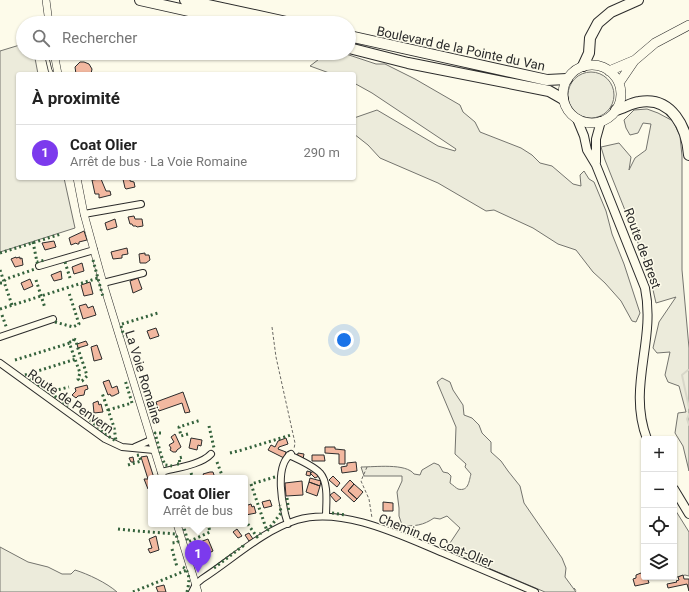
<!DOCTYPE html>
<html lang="fr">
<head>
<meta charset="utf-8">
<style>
	body { margin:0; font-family:Roboto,sans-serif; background:#f2f2f2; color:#222 }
	.controls { position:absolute; right:12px; bottom:12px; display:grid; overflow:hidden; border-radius:4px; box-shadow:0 1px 3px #0004 }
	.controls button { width:36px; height:36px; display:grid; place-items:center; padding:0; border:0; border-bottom:1px solid #e0e0e0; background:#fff; color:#222; font:20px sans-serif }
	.you { position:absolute; left:344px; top:340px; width:14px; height:14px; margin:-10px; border:3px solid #fff; border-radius:50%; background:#1a73e8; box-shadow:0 0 0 6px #1a73e833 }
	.badge { display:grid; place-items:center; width:26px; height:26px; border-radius:50%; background:#7c3aed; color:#fff; font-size:13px; font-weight:700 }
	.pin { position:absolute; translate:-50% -33px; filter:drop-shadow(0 1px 2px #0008) }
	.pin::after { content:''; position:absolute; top:21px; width:14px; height:12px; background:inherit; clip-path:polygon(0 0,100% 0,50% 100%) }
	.popup { position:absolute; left:148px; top:475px; width:100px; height:52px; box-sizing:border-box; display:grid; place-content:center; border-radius:4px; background:#fff; filter:drop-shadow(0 1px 3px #0005); font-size:13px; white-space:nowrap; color:#767676 }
	.popup b { font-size:15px; color:#222 }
	.popup::after { content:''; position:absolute; left:50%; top:100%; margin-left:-8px; border:8px solid transparent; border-top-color:#fff }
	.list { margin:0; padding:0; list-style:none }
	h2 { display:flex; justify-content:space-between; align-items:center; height:52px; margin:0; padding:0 16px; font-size:17px }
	h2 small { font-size:13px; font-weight:400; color:#767676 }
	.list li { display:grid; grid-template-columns:26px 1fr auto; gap:12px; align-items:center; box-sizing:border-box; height:56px; padding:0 16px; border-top:1px solid #e0e0e0 }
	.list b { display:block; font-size:15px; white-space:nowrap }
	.list p { margin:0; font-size:13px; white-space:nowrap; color:#767676 }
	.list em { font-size:13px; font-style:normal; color:#767676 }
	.icon { flex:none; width:22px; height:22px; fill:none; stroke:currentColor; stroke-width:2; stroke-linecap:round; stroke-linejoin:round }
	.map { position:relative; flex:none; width:689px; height:592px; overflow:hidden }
	.search { position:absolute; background:#fff; box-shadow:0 1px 3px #0004; left:16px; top:16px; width:340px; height:44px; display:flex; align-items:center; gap:10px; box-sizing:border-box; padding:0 14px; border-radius:22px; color:#767676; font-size:15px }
	.panel { position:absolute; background:#fff; box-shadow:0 1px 3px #0004; left:16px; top:72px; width:340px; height:108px; border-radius:4px }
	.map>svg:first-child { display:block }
</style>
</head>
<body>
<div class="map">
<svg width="689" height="592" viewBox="0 0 689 592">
	<rect width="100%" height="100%" fill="#fdfbea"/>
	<path fill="#ecebdb" stroke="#74746e" d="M 23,44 L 23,53 L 34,53 L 38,74 L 18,74 L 18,178 L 64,178 L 75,228 L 0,252 L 0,51 Z
		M 327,53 L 343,53 L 376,64 L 385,64 L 415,79 L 460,105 L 463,112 L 475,122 L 480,132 L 521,148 L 532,155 L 540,163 L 552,166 L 573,184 L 581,186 L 580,175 L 584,171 L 589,179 L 594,182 L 606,211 L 612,234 L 624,264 L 640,313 L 636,322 L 632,321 L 621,301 L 605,283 L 593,272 L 576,250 L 558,244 L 533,228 L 494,210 L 486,211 L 438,183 L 380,158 L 368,145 L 354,134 L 354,118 L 377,110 L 438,146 L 455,151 L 456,149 L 372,93 L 354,83 L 354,74 L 332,74 L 310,66 Z
		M568 95a23 23 0 1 1 46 0a23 23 0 1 1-46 0Z
		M 647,109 L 658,113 L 673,121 L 680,136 L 682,156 L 682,270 L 689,348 L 689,471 L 683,446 L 675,433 L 678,413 L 686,412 L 679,386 L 668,382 L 665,375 L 670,352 L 657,353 L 653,348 L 659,322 L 676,297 L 656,303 L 648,268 L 605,160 L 601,147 L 619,143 L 631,157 L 629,170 L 635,158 L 646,150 L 651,124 L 643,123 L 638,133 L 630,135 L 626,128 L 624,120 L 634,110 Z
		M 442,378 L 450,382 L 453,390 L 463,405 L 464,415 L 472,418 L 479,425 L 482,433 L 491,442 L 491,452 L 501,461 L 508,471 L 520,486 L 524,503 L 562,558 L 566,568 L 565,577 L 576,592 L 545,592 L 448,551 L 448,546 L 460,528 L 447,516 L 440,519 L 434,518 C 424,525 414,527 402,525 L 399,516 L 399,508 L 397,492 L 402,481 L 402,476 L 364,476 L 361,467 C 375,467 406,463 414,474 L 420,475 L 422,470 L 434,463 L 439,465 L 443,472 L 448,473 L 451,476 L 450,483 C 453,485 456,488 458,489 C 469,492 469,480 471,474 L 465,467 L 466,464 L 455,454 L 456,427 L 437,382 Z
		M 674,508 L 689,532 L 689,576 L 685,575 L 672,578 L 671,577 L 674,577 Z
		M 0,547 L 28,562 L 48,567 L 62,574 L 71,574 L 75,570 C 88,574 107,583 117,592 L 0,592 Z"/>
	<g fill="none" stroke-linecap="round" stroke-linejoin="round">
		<path stroke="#d8d7c9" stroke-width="2" d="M 688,370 L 682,375 L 689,408
			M 689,414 L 687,419 L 689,425"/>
	</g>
	<path fill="#f2b8a0" stroke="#2b2b2b" d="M 80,62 L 84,62 L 89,64 L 92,69 L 91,74 L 76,74 L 75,67 Z
		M 130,178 L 130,181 L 134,182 L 135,187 L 126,189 L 125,188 L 123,179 Z
		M 101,179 L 106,191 L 110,191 L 111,195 L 99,198 L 99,194 L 95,194 L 92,180 Z
		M 134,216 L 135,219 L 142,219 L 143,226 L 137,227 L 136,226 L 133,226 L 132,224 L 130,224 L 128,217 Z
		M 115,219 L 117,227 L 107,230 L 105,223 Z
		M 84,231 L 87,240 L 79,242 L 79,244 L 77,244 L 76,243 L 71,245 L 69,238 Z
		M 54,241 L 56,247 L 45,250 L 42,243 Z
		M 127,248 L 128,254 L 122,255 L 122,258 L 113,259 L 111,252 Z
		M 145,253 L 145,255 L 149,255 L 150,260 L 146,263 L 140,263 L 139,254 Z
		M 16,257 L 16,258 L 20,257 L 20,259 L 22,258 L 23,265 L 15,267 L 11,259 Z
		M 82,263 L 84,271 L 74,274 L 72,267 Z
		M 61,271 L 62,279 L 54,281 L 51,275 Z
		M 138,278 L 142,289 L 133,293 L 130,281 Z
		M 30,279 L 33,286 L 24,290 L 21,283 Z
		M 90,282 L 93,294 L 84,296 L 81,285 Z
		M 86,304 L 88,308 L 93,306 L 96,315 L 83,319 L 79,306 Z
		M 156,328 L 159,336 L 150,339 L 147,331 Z
		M 86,341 L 88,345 L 78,348 L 77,344 Z
		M 97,345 L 102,359 L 94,361 L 91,347 Z
		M 109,380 L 112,388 L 117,386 L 119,393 L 113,396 L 111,396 L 110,394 L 108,395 L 103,382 Z
		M 87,385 L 88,389 L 85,390 L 84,395 L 78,396 L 76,398 L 72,395 L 76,391 L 75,388 Z
		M 183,392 L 190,412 L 185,413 L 182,403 L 159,411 L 156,402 Z
		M 98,401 L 99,405 L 101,404 L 103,412 L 94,413 L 93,403 Z
		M 175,434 L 181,447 L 177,450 L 176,452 L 173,452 L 170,450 L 171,448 L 169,445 L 174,442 L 171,437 Z
		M 191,438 L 202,440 L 201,446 L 198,445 L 197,450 L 189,448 Z
		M 286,438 L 288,444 L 279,447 L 278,449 L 286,452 L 284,458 L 268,450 L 271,445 L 275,447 L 278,441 Z
		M 325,447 L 335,447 L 335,449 L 345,450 L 345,464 L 339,464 L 339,454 L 325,453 Z
		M 298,453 L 304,454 L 303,459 L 297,458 Z
		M 312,455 L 324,455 L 325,461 L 312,461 Z
		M 147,456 L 154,478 L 151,478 L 151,488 L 148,489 L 144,479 L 148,479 L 141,457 Z
		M 133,457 L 134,462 L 131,462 L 129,458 Z
		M 356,462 L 357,471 L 342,473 L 341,467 L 347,466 L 347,463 Z
		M 307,471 L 311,472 L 310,476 L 306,475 Z
		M 314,471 L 319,476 L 315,478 L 310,473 Z
		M 210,472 L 213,472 L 215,478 L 205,478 L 203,474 Z
		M 333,476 L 340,483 L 337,487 L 329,480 Z
		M 310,478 L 321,481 L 320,486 L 309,482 Z
		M 350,480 L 354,484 L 348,491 L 357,499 L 354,502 L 341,490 Z
		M 302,481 L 303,495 L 286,496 L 285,483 Z
		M 309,482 L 320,486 L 317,496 L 306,492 Z
		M 354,484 L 363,492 L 357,499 L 348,491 Z
		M 334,492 L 341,498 L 336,502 L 330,495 Z
		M 270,500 L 272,506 L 264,508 L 262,502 Z
		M 383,502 L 393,503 L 393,511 L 383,511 Z
		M 251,504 L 252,507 L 254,506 L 256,513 L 246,515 L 245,506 Z
		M 193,524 L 202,524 L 194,527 Z
		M 237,529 L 242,536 L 238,538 L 233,532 Z
		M 249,533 L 253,539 L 249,541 L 245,535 Z
		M 156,536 L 159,550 L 150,553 L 148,549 L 152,548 L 149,539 Z
		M 208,539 L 213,551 L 205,555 L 200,542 Z
		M 641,573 L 644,577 L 647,577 L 649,583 L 635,586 L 633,579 L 636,578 L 636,575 Z
		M 683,575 L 684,579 L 689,579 L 689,591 L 687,584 L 668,588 L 667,584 L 677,582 L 676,581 L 679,580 L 678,577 Z
		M 164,585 L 166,592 L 158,592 L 156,587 Z"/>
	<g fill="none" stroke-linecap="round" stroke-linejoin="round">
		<g stroke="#2b2b2b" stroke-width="4.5">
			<path id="service" d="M 46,53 L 50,70 L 52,74"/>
		</g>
		<g stroke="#2b2b2b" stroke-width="8">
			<path id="minor" d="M 84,214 L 141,204
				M 39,266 L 94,250
				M 103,283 L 143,273
				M 0,337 L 53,319
				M 0,363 L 105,439 L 122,447 L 154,450
				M 135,447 L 151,440
				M 289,455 C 298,459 313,466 320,473 C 329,483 326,504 326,516
				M 161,472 C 175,468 201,465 211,454
				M 288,524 C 282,506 274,466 291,454
				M 192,592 L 196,584 L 202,579 C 233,559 262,531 297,520 C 342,506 402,536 443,553 C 473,566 504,579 535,592"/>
		</g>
		<g stroke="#2b2b2b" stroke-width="8">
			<path id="tertiary" d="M 46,0 L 49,23
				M 54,53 L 58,74
				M 77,178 L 84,214 L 103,283 L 163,478
				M 177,524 L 198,592"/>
		</g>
		<g stroke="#2b2b2b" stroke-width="10">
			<path id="secondary" d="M 577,119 L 584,136 L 587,150 L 596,165 L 602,180 L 645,288 C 656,341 627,387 647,439
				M 596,162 L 596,139 L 601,121
				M 674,489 L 689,514"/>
		</g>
		<g stroke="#2b2b2b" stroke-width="10">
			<path id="primary" d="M563 94a29 29 0 1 1 58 0a29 29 0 1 1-58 0Z
				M 609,71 L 635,60 L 655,43 L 689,25
				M 619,83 L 634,61"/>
		</g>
		<g stroke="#2b2b2b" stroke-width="12">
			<path id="trunk" d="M 140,0 L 243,23
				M 185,0 L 291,23
				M 349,36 L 547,80 L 567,79
				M 349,48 L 408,63 L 549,91 L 563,99
				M 583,66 L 589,53 L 590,38 L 598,23 L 611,12 L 638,0
				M 616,110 C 624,108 631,103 639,102 C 672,96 687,128 689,155"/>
		</g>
		<path stroke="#6a6964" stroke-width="1" stroke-dasharray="3 2" stroke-linecap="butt" d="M 272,327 L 276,357 L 295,443 L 294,449
			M 367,467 L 361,481 L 369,499 L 372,518
			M 574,588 L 577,592"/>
		<use href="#service" stroke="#fdfbea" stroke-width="3"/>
		<use href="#minor" stroke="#fdfbea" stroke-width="6"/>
		<use href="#tertiary" stroke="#fdfbea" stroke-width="7"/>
		<use href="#secondary" stroke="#fdfbea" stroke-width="8"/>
		<use href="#primary" stroke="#fdfbea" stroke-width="9"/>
		<use href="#trunk" stroke="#fdfbea" stroke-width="10"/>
		<path stroke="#34623c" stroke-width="3" stroke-dasharray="2 3" stroke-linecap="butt" d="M 33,242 L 37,262 L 45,260
			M 0,253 L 61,234
			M 93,260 L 103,297
			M 65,262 L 70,278
			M 0,270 L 12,305
			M 36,280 L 45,308
			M 0,283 L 2,283 L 6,279 L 35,269
			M 0,309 L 98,278
			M 2,315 L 7,329
			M 55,322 L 73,327 L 79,324 L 69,293
			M 122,324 L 158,313
			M 121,326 L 124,336
			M 74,339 L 76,340 C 78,352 84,364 87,376 L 82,381 L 80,381 L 78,379 L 80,373 L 70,345 L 70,342 L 73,342 Z
			M 15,360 L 70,343
			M 25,375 L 76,359
			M 30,379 L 69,406
			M 49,392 L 69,387
			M 108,410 L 132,403 L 125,380
			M 90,420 L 108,436 L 116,441 L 114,427 L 102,393
			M 209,426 L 214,448
			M 161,433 L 155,433 L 161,455 L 165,465 L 172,466
			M 188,434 L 181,436 L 179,427 L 201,420
			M 245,449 L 291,435
			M 230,453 L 242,450
			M 217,462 L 223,478
			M 177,464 L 180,464 L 179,458 L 183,457
			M 128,465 L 141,461 L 139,455 L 134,456
			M 191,473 L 193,478
			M 275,477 L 251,484 L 267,531 L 281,513 L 280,505
			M 287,498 L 289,513
			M 332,513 L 345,515
			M 245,520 L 257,537 L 261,533
			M 183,524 L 188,542 L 210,532 L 208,524
			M 118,529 L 137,531 L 176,534 L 178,542 L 172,543
			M 172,549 L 177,567
			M 183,567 C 191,572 189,584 187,592
			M 214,568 L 243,546 L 242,544
			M 133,592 L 187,570"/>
	</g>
	<g text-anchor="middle" stroke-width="3" stroke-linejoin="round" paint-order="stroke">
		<g font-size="13" fill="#2b2b2b" stroke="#fdfbea">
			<text transform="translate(461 48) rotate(12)" y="5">Boulevard de la Pointe du Van</text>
			<text transform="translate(643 248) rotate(70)" y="5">Route de Brest</text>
			<text transform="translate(144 377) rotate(73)" y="5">La Voie Romaine</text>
			<text transform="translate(71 401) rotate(35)" y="5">Route de Penvern</text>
			<text transform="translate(436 540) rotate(22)" y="5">Chemin de Coat-Olier</text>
		</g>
	</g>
</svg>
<div class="controls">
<button>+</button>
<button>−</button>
<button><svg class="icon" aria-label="locate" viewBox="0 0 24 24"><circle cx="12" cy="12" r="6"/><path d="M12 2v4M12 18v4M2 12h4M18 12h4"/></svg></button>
<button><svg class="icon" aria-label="layers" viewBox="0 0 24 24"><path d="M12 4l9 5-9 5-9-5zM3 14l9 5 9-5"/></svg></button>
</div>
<div class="you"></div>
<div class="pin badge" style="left:198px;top:573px">1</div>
<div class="popup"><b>Coat Olier</b>Arrêt de bus</div>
<div class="search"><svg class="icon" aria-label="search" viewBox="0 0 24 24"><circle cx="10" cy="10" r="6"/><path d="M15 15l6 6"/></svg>Rechercher</div>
<section class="panel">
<h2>À proximité<small></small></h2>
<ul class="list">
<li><span class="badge">1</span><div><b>Coat Olier</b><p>Arrêt de bus · La Voie Romaine</p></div><em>290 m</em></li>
</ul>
</section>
</div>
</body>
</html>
